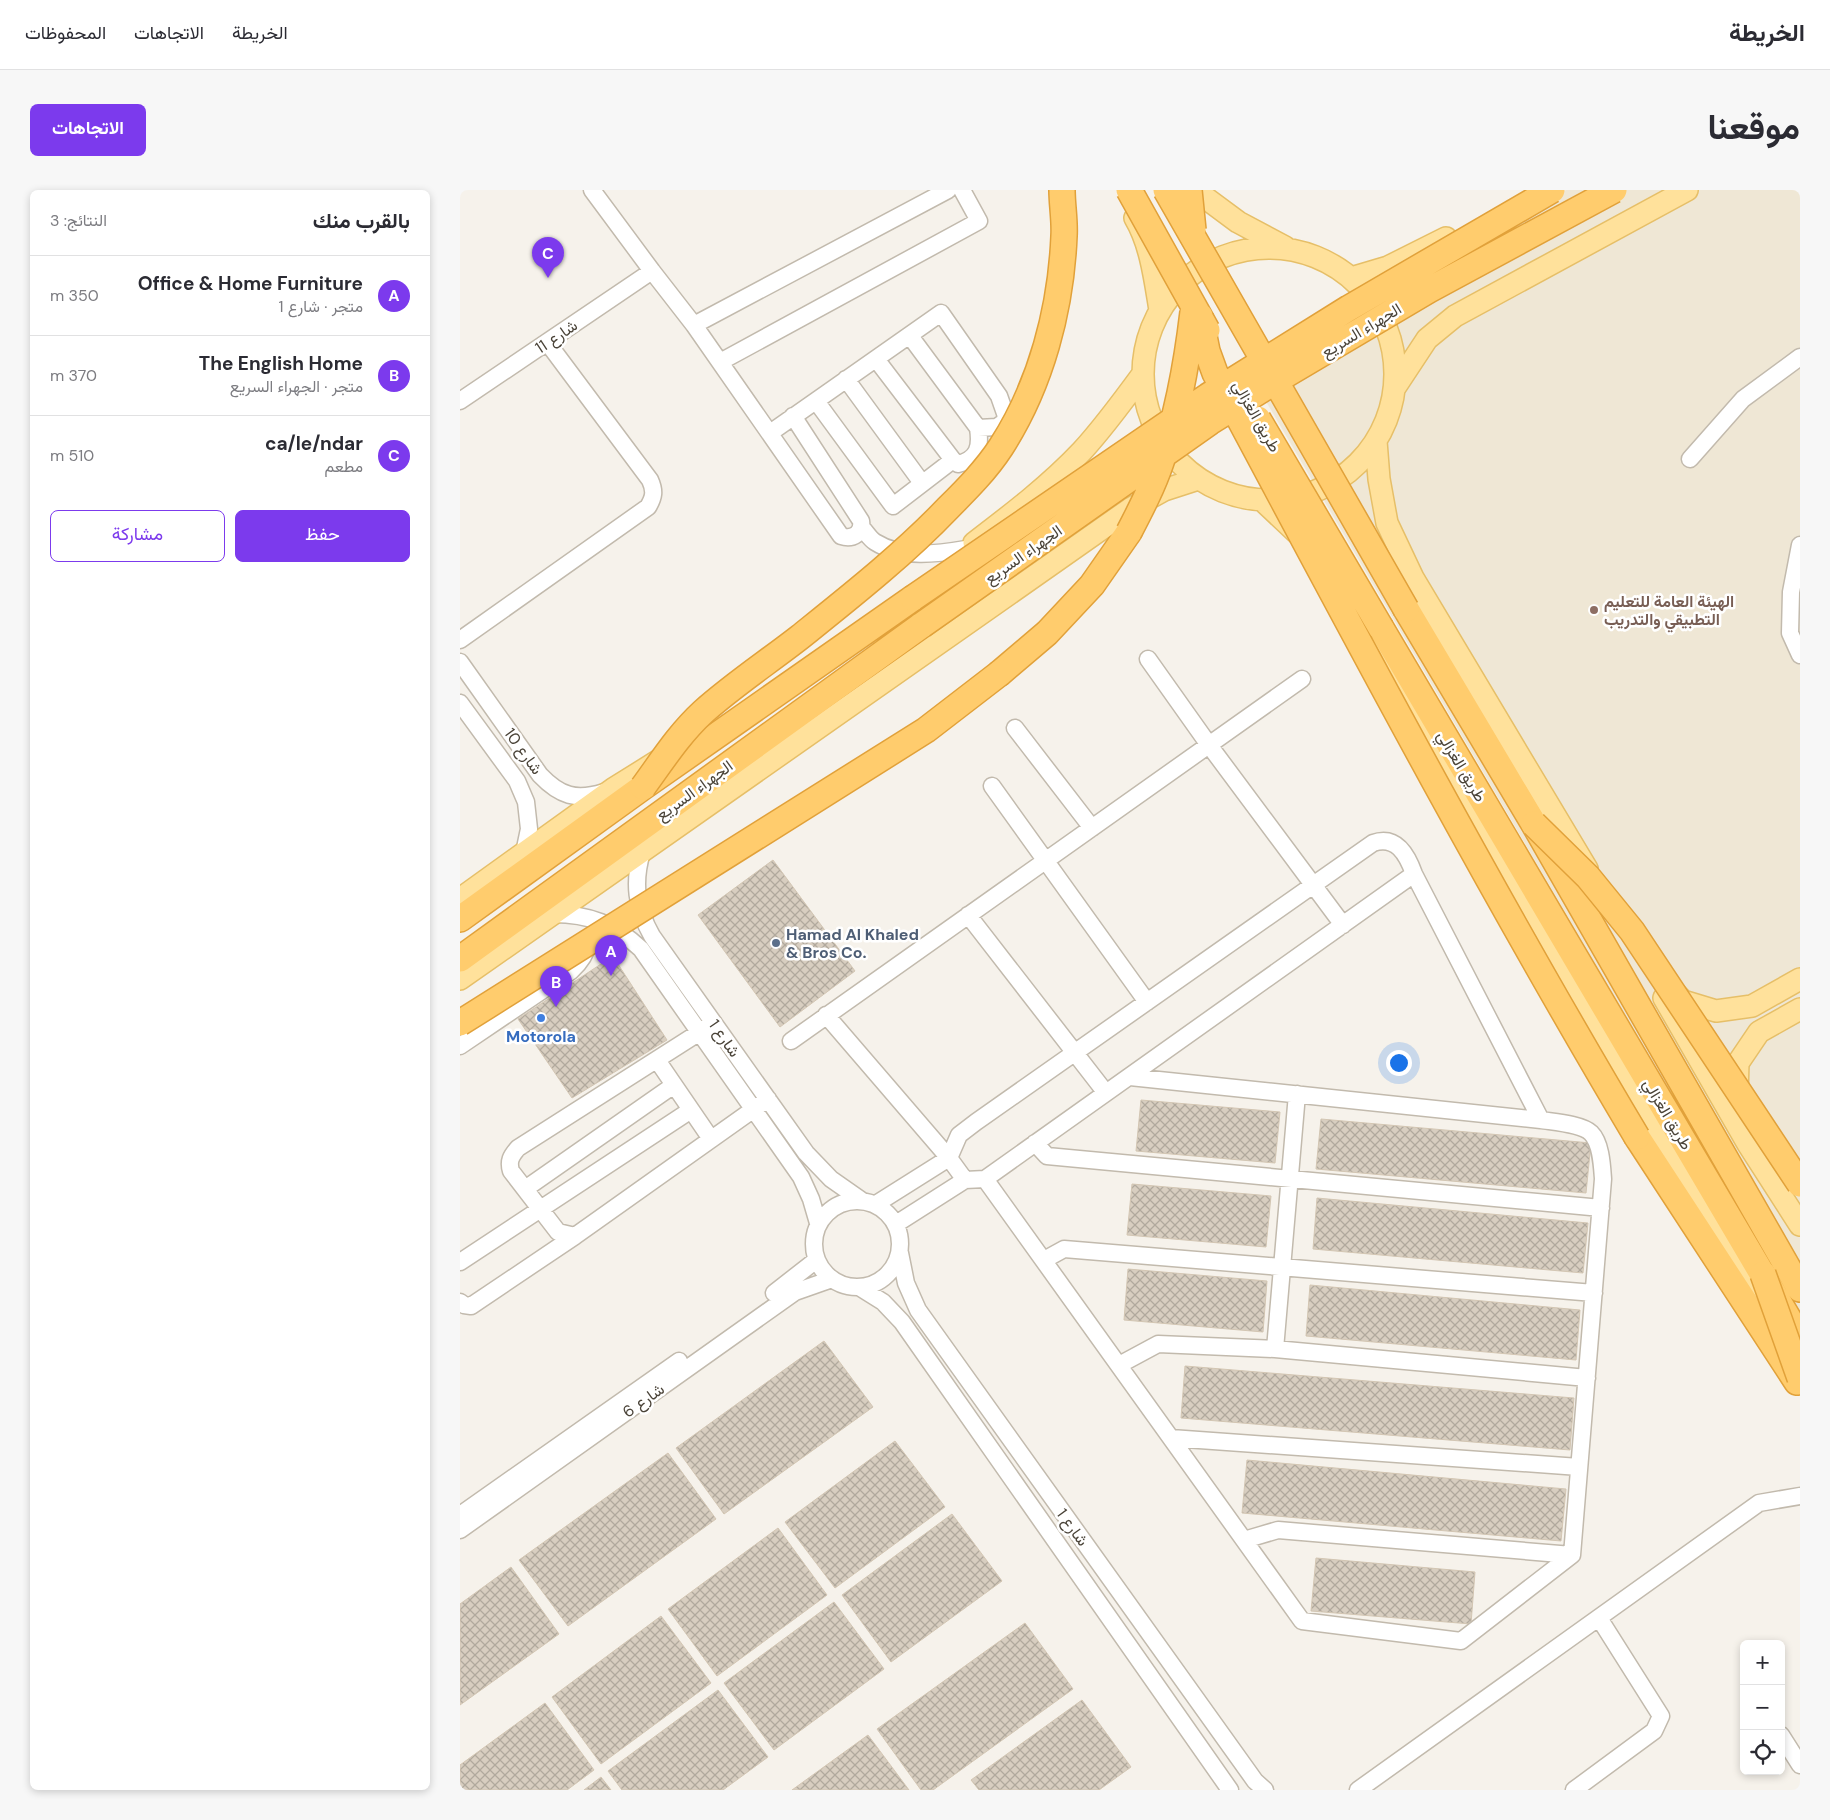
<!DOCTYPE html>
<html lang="ar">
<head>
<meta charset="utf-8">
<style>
	body { margin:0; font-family:"DM Sans",Vazirmatn,sans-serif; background:#f7f7f7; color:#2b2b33; direction:rtl }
	.controls { position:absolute; right:15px; bottom:15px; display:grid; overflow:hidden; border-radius:8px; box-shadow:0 2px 8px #0003 }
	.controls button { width:45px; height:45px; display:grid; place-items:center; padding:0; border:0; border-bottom:1px solid #e1e1e2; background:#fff; color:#2b2b33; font:25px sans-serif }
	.you { position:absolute; left:938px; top:872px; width:18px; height:18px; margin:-12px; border:4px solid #fff; border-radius:50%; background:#1a73e8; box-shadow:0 0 0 8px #1a73e833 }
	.badge { display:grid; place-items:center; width:32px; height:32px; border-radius:50%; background:#7c3aed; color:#fff; font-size:16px; font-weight:700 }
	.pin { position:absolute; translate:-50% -41px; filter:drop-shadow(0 1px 2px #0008) }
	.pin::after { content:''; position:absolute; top:26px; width:18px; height:15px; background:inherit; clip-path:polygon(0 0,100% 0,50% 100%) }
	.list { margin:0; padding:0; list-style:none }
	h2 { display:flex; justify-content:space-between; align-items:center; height:65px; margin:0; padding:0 20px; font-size:21px }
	h2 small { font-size:16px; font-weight:400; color:#7c7c81 }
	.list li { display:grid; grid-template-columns:32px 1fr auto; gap:15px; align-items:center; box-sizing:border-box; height:80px; padding:0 20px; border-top:1px solid #e1e1e2 }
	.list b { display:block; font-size:19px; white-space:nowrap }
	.list p { margin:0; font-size:16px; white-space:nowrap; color:#7c7c81 }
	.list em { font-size:16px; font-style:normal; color:#7c7c81 }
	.actions { display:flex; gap:10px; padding:15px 20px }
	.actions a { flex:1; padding:11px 0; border:1px solid #7c3aed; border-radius:8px; text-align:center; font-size:18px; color:#7c3aed }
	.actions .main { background:#7c3aed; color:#fff }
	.icon { flex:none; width:28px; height:28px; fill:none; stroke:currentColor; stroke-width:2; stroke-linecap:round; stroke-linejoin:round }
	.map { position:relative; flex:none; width:1340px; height:1600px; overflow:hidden; direction:ltr; border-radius:8px }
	header { display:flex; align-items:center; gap:30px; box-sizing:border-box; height:70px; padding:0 25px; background:#fff; border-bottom:1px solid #e1e1e2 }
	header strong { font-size:24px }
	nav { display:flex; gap:28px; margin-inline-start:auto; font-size:18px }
	.intro { display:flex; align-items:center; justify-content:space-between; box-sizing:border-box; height:120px; padding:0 30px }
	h1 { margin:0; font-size:35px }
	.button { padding:12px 22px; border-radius:8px; background:#7c3aed; color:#fff; font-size:18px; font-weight:700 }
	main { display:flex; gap:30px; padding:0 30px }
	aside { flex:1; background:#fff; border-radius:8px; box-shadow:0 2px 8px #0003 }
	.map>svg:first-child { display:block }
</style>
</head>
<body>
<header>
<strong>الخريطة</strong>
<nav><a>الخريطة</a><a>الاتجاهات</a><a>المحفوظات</a></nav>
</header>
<div class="intro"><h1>موقعنا</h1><a class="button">الاتجاهات</a></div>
<main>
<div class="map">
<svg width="1340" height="1600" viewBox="0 0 1340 1600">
	<defs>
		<pattern id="building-cross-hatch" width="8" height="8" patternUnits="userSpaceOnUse" patternTransform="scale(1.25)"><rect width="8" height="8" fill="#d8cec0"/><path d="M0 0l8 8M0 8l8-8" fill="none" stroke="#b1a99d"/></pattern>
	</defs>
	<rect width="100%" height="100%" fill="#f6f2eb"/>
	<path fill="#efe7d5" d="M 1106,0 L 1340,0 L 1340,1123 L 794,191 Z"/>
	<path fill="url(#building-cross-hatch)" stroke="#d3c6b3" d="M 313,670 L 395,781 L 320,837 L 238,725 Z
		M 147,770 L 158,774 L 207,850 L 112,908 L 58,829 Z
		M 681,910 L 820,922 L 815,973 L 676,961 Z
		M 861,929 L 1131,953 L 1126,1003 L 856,979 Z
		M 672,994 L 811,1006 L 806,1057 L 667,1045 Z
		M 857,1008 L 1128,1033 L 1123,1083 L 853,1059 Z
		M 668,1079 L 807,1091 L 803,1142 L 664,1130 Z
		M 850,1095 L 1120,1120 L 1116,1170 L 846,1146 Z
		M 364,1151 L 413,1217 L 264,1324 L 216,1258 Z
		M 725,1176 L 1114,1208 L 1110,1260 L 721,1228 Z
		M 435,1251 L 485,1317 L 375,1398 L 325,1332 Z
		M 208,1263 L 256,1329 L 108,1436 L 59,1370 Z
		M 787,1270 L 1106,1299 L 1101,1351 L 782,1323 Z
		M 492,1324 L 542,1391 L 431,1472 L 382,1405 Z
		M 318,1338 L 367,1405 L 257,1486 L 208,1419 Z
		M 856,1368 L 1015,1382 L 1011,1434 L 851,1421 Z
		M 51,1377 L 99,1444 L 0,1515 L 0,1414 Z
		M 374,1412 L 424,1479 L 314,1560 L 264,1493 Z
		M 201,1426 L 251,1493 L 141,1574 L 92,1507 Z
		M 565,1433 L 613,1499 L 473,1600 L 461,1600 L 417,1539 Z
		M 258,1500 L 308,1567 L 263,1600 L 162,1600 L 148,1581 Z
		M 622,1510 L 671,1577 L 639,1600 L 519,1600 L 511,1590 Z
		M 85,1513 L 134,1580 L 107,1600 L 0,1600 L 0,1575 Z
		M 408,1545 L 449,1600 L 332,1600 Z
		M 141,1587 L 151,1600 L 124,1600 Z"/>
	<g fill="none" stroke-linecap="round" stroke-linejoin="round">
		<g stroke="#c2baad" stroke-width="19">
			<path id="minor" d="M 132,0 L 192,81 L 234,135 L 381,346 C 393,350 403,343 401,331 L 333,226
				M 234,135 L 488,0
				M 416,169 L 493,270 L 498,274 C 518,269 521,257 518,238 L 450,146
				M 260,172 L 519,31 L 502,0
				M 386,189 L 462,293
				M 0,211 L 192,81
				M 356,211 L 433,316 L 493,270
				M 310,243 L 481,123 L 539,206 L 546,226 L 544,232 L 537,237 L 518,238
				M 1230,269 L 1283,209 L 1340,167
				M 402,338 C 406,342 410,349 415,352 C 442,369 477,364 506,359
				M 1340,355 L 1331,402 L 1330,443 L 1340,465
				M 0,450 L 188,317 C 194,307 195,301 190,290 L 87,152
				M 688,469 L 749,555 L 883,735
				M 0,472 L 80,585 C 100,606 116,611 144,602
				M 0,513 L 57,591 L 66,612 L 69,639 L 64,663
				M 555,538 L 632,638
				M 532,596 L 687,812
				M 182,662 C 173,692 176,718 192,746 L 346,963 L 371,989 L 401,1010
				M 93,724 C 130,724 154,734 181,759 L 341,987 L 351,1009 L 358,1033
				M 508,725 L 646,903
				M 366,825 L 489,968 L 505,990
				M 254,833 L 58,958 C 51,966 48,971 51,981 L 98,1042 L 115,1046 L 308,909
				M 331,851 L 842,489
				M 0,856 L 111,781 C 120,773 126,765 128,753
				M 197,870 L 251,949
				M 575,953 L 587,966 L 1141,1018
				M 525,989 L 842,1431 L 1001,1451 L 1112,1365 L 1143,989 C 1142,975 1141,953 1131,943 C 1122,934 1093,932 1081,930 L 670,887
				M 65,999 L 214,895
				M354 1054a43 43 0 1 1 86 0a43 43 0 1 1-86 0Z
				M 416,1014 L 489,968 L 499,945 L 516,932 L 913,653 C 936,645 947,664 954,684 L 1081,930
				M 436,1034 L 505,990 L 525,989 L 954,684
				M 440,1063 L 446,1093 L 458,1120 L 795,1591 L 805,1600
				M 584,1070 L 604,1059 L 1134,1103
				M 0,1072 L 231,920
				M 399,1097 L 423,1112 L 442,1132 L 770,1600
				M 314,1103 L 355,1071
				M 0,1112 L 4,1115 L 11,1116 L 115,1046
				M 815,1159 L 837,904
				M 659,1175 L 698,1154 L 815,1159 L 1127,1188
				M 711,1248 L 1119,1277
				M 0,1325 L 219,1171
				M 0,1340 L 335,1102 L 372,1089
				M 784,1350 L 818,1340 L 1112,1365
				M 1321,1545 L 1340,1575
				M 898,1600 L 1299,1313 L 1340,1306
				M 1114,1600 L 1194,1541 L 1201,1526 L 1139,1428"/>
		</g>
		<g stroke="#e6bf68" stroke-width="24">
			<path id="major" d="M 735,0 L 778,32 L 825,57
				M 675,28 C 691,55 695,90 700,120
				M683 184a126 126 0 1 1 252 0a126 126 0 1 1-252 0Z
				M 891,88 L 928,77 L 986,48
				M 934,199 L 967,149 L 995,126 L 1227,0
				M 916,251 L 919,289 L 927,333 L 953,388 L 1127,679
				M 802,310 L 836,342
				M 514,353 C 552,324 590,295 622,261 C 644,237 663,211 682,185
				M 915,458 L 1293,1105
				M 0,709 L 153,599 L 201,569
				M 0,789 L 670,319 L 704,300 L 738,289
				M 1213,801 L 1223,811 L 1256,821 L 1292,816 L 1340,789
				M 1204,808 L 1288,954 L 1340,1035
				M 1277,907 L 1278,873 L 1299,842 L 1340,819"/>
		</g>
		<g stroke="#e1a13a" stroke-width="28">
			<path id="highway" d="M 946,419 L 1074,634 L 1340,1099
				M 921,438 L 1340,1148
				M 540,483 L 587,443 L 632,395 L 669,342
				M 0,729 L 183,597 L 453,408
				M 0,769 L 462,435
				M 1177,947 L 1337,1192"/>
		</g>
		<use href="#minor" stroke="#fff" stroke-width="16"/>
		<use href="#major" stroke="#ffe19b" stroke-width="21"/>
		<use href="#highway" stroke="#ffcc6d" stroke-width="25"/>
		<g stroke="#e1a13a" stroke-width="28" stroke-linecap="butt">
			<path id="highway-bridge" d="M 669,0 L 747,140
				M 706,0 L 946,419
				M 729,0 L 733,40
				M 740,126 L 747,161 L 755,183 C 892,440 1028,697 1177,947
				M 798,229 L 921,438
				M 669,342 C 681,319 693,296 701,272 C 718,224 727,173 733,122
				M 453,408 L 748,206 L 889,118 L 1092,0
				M 462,435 L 750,232 L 822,187 L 969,100 L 1154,0
				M 183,597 C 202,571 219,544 243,522 C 273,495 308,472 340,447 C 391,406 443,365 488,318 C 507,299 526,280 541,257 C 581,195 601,119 604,46 C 605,31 602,15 602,0
				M 1074,634 L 1128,687 L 1172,741 L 1340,994
				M 0,833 L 466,540 L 540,483
				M 1303,1084 L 1340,1188"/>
		</g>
		<use href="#highway-bridge" stroke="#ffcc6d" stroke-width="25"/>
	</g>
	<circle fill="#8d6e63" stroke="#fff" stroke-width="2" cx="1134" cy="420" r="5"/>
	<circle fill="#5c6f8a" stroke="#fff" stroke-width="2" cx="316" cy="753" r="5"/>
	<circle fill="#3f7fe0" stroke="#fff" stroke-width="2" cx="81" cy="828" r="5"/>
	<g text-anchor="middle" stroke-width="5" stroke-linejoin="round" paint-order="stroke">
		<g font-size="16" fill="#4a4338" stroke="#fff">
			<text transform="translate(901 140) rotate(-31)" y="6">الجهراء السريع</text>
			<text transform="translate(96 146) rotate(-34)" y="6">شارع 11</text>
			<text transform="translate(797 226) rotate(60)" y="6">طريق الغزالي</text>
			<text transform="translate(563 364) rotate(-35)" y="6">الجهراء السريع</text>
			<text transform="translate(64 561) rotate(54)" y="6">شارع 10</text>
			<text transform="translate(1002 576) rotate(59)" y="6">طريق الغزالي</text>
			<text transform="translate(234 600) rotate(-36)" y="6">الجهراء السريع</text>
			<text transform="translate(265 848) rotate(55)" y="6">شارع 1</text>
			<text transform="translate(1208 924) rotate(59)" y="6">طريق الغزالي</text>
			<text transform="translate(183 1210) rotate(-35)" y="6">شارع 6</text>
			<text transform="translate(613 1337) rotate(54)" y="6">شارع 1</text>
		</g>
		<g font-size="16" font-weight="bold" fill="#785e54" stroke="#fff" text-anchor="start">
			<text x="1144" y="417">الهيئة العامة للتعليم<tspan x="1144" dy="18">التطبيقي والتدريب</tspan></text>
		</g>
		<g font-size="16" font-weight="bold" fill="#4e5e75" stroke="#fff" text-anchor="start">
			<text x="326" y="750">Hamad Al Khaled<tspan x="326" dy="18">&amp; Bros Co.</tspan></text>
		</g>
		<g font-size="16" font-weight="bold" fill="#366cbe" stroke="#fff">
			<text x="81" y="852">Motorola</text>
		</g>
	</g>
</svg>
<div class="controls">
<button>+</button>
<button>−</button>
<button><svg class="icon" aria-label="locate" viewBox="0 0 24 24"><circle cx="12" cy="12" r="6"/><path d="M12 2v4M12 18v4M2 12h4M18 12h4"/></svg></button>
</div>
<div class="you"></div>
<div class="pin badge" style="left:151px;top:786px">A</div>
<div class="pin badge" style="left:96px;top:817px">B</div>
<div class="pin badge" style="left:88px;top:88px">C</div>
</div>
<aside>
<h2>بالقرب منك<small>النتائج: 3</small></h2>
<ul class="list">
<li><span class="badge">A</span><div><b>Office &amp; Home Furniture</b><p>متجر · شارع 1</p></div><em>350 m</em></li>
<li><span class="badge">B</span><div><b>The English Home</b><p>متجر · الجهراء السريع</p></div><em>370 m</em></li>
<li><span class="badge">C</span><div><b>ca/le/ndar</b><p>مطعم</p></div><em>510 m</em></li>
</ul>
<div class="actions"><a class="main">حفظ</a><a>مشاركة</a></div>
</aside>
</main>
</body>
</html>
